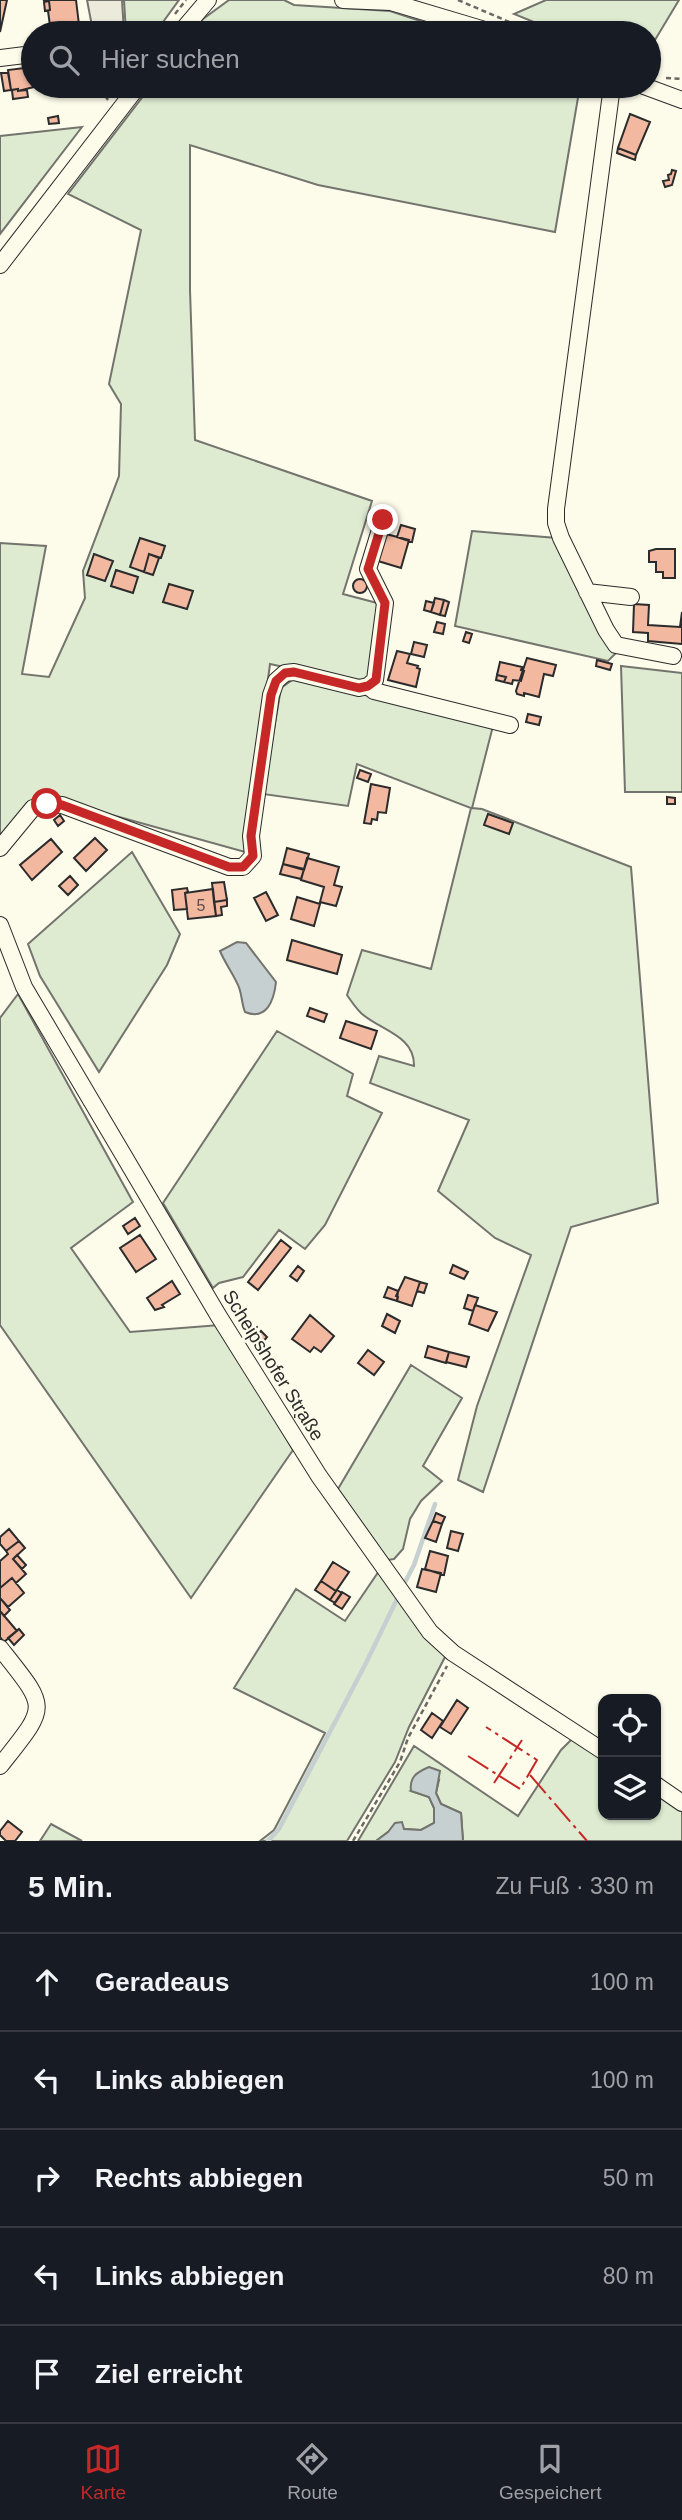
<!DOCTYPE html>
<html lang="de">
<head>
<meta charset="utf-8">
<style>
	body { margin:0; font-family:Arial,sans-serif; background:#242831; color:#f1f3f6 }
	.controls { position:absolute; right:21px; bottom:21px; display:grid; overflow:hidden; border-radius:14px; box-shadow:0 2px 5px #0004 }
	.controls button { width:63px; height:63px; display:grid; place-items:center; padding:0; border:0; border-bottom:2px solid #363941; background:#171b24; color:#f1f3f6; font:35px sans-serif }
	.stop { position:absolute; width:21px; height:21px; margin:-16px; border:5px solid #c62828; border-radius:50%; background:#fff }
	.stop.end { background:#c62828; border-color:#fff; box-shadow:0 2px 7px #0008 }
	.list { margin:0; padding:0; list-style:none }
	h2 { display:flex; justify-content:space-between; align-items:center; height:91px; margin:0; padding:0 28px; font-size:30px }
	h2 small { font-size:23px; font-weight:400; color:#9ea1a6 }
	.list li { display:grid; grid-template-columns:46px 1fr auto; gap:21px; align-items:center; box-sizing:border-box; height:98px; padding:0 28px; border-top:2px solid #363941 }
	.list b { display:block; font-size:26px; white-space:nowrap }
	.list em { font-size:23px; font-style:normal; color:#9ea1a6 }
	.icon { flex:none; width:38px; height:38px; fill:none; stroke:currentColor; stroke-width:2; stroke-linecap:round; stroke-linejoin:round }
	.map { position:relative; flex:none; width:682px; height:1841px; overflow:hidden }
	.search { position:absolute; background:#171b24; box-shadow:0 2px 5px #0004; left:21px; right:21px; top:21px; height:77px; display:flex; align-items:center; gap:18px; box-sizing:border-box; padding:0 24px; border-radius:38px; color:#9ea1a6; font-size:26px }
	.sheet { height:581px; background:#171b24 }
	nav { display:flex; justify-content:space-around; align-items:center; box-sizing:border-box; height:98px; border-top:2px solid #363941; background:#171b24; font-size:19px; color:#9ea1a6 }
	nav a { display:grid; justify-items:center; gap:4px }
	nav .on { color:#c62828 }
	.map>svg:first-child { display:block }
</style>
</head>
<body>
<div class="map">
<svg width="682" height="1841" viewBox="0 0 682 1841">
	<rect width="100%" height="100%" fill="#fdfbea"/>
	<path fill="#deebd1" stroke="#74746e" stroke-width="2" d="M 124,0 L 179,0 L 155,33 L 126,33 Z
		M 229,0 L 284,0 L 294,5 L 390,11 L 457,33 L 192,33 L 203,19 Z
		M 546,0 L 679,0 L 649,50 L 649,33 L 561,33 L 514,14 Z
		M 151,86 L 580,86 L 555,232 L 318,185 L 190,145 L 190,290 L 195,440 L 372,501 L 343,594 L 381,604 L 369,679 L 357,683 L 270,664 L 245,852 L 51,798 C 23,800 17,816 0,837 L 0,543 L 46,546 L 22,674 L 49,677 L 85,598 L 83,571 L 119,476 L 121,404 L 109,384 L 141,230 L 68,194 Z
		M 82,127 L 0,234 L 0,136 Z
		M 472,531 L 557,538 L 618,651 L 608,661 L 455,626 Z
		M 621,666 L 682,673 L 682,792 L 625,792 Z
		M 295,678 L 493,726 L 472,808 L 482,809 L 631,867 L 658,1203 L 571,1227 L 483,1492 L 458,1480 L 477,1406 L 531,1255 L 495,1238 L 438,1191 L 469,1120 L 370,1083 L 379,1056 L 414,1066 C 415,1035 379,1030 361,1013 C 356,1008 351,1001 347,995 L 362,950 L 431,969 L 471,808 L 357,764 L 348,806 L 263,794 L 281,688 Z
		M 132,852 L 180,934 L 167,965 L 99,1072 L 40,976 L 28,944 Z
		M 18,994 L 133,1202 L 71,1248 L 130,1332 L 220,1325 L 293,1450 L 191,1598 L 0,1325 L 0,1018 Z
		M 277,1031 L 353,1074 L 347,1096 L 382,1113 L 325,1225 L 305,1249 L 279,1230 L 243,1277 L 219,1283 L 213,1288 L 163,1203 Z
		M 411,1365 L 462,1398 L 423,1466 L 442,1481 L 421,1501 L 410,1519 L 403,1549 L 394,1559 L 388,1560 L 338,1489 Z
		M 379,1571 L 446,1655 L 409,1727 L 395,1762 L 347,1841 L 260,1841 L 274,1830 L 325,1733 L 234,1688 L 296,1589 L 345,1621 Z
		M 572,1739 L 603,1759 L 603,1815 L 656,1815 L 656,1794 L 682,1811 L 682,1841 L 463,1841 L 461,1813 L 441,1804 L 436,1793 L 439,1780 L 411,1791 L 429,1797 L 434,1808 L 434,1823 L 421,1830 L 404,1829 L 388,1832 L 376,1841 L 358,1841 L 414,1746 L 518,1816 L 561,1750 Z
		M 51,1824 L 82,1841 L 40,1841 Z"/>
	<path fill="#eceadb" stroke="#74746e" stroke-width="2" d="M 87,0 L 122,0 L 124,33 L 91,33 L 92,26 Z"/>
	<path fill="#c7d0d0" stroke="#74746e" stroke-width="2" d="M 237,942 L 246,943 L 276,982 C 274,1000 267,1021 245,1012 C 241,1002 242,991 237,983 C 232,972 225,963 220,951 Z
		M 429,1767 L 440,1771 L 436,1793 L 441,1804 L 461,1813 L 463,1841 L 376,1841 L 388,1832 L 395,1823 L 402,1822 L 404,1829 L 421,1830 L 434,1823 L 434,1808 L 429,1797 L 411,1791 C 409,1777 417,1772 429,1767 Z"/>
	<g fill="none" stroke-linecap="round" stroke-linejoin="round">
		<path stroke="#c7d0d0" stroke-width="4.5" d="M 403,1586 L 414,1565 L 435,1504
			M 268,1841 L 279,1829 L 366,1663 L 398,1597"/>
	</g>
	<path fill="#f2b8a0" stroke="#2b2b2b" stroke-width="2" d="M 0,0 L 7,0 L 0,32 Z
		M 43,0 L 76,0 L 80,33 L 51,33 L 48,11 L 50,10 L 49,1 Z
		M 49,1 L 50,10 L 45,11 L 44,2 Z
		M 32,67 L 34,87 L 18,91 L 18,89 L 11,90 L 8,70 Z
		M 1,73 L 8,73 L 11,90 L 4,91 Z
		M 52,86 L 68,86 L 69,91 L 53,93 Z
		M 18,89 L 18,91 L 27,90 L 28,97 L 13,99 L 12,90 Z
		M 630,114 L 650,122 L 636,155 L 618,148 Z
		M 58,116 L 59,123 L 49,124 L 48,118 Z
		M 618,148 L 636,155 L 635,160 L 617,153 Z
		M 672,170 L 676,171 L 672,185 L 665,187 L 663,181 L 669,180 L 668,175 L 671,174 Z
		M 401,525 L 415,529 L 412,542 L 397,537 Z
		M 386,534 L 409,540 L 401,568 L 378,561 Z
		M 140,538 L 165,546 L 161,558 L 149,554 L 144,572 L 130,567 Z
		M 656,549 L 675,549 L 675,578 L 663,578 L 663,572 L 656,572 L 656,562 L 649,562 L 649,551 Z
		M 94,554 L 113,561 L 105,581 L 87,575 Z
		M 149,554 L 159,558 L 153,575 L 144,572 Z
		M 116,570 L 138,577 L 133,593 L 111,586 Z
		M353 586a7 7 0 1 1 14 0a7 7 0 1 1-14 0Z
		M 169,584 L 193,591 L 187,609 L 163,602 Z
		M 435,598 L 444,600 L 440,615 L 431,612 Z
		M 444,600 L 449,602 L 445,616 L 440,615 Z
		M 426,601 L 434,603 L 431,612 L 424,610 Z
		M 634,604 L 649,605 L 648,625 L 680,627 L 682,612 L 682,644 L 648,641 L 648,633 L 633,632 Z
		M 437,622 L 445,624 L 443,634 L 434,632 Z
		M 466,632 L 472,634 L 469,643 L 463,641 Z
		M 414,642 L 427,645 L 424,657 L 411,654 Z
		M 397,651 L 410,654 L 407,663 L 418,666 L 417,668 L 420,669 L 416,687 L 388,680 Z
		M 527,658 L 556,665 L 553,676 L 544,674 L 539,697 L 524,693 L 524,696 L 517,694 L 516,691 Z
		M 597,660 L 612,664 L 610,670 L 596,666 Z
		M 500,662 L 522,667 L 521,670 L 524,671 L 521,681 L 513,680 L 512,684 L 504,682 L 506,677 L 497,675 Z
		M 497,675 L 506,677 L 504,682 L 496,680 Z
		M 528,714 L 541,717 L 539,725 L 526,722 Z
		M 360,770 L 371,774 L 368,782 L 357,778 Z
		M 371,784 L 390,788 L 386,813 L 378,812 L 377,820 L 372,819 L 371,824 L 364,823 Z
		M 667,797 L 675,798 L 675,804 L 667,804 Z
		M 488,814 L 513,823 L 509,834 L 484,825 Z
		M 60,815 L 64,821 L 58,826 L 54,820 Z
		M 95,838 L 107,850 L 86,871 L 74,858 Z
		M 51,839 L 62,852 L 32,880 L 20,865 Z
		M 287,848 L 309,854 L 304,870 L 283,864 Z
		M 307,858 L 339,867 L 334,885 L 342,887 L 336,906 L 320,902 L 324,887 L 301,880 Z
		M 283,864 L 304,869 L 301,879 L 280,874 Z
		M 70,876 L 78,885 L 68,895 L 59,886 Z
		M 224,882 L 227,900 L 214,902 L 212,883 Z
		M 187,888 L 188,892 L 185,893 L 187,909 L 174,910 L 172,890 Z
		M 213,889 L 216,916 L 188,919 L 185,893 Z
		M 266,892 L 278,915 L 266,921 L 254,898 Z
		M 297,897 L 320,904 L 314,926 L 291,919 Z
		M 227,900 L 227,906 L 221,907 L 222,915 L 216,916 L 214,902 Z
		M 292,940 L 342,955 L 337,974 L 287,960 Z
		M 310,1008 L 327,1014 L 324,1022 L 307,1016 Z
		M 346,1021 L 377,1031 L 371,1049 L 340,1038 Z
		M 135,1218 L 140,1226 L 128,1234 L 123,1226 Z
		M 140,1235 L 156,1259 L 136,1272 L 120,1248 Z
		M 281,1240 L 291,1248 L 258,1290 L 248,1282 Z
		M 453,1265 L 468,1272 L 464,1279 L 450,1273 Z
		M 298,1266 L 304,1271 L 297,1281 L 290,1276 Z
		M 405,1277 L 420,1282 L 412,1306 L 397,1301 L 398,1297 L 396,1296 Z
		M 172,1281 L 180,1294 L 162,1305 L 164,1307 L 155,1310 L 147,1298 Z
		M 420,1282 L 427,1284 L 424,1293 L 417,1291 Z
		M 388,1287 L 398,1291 L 397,1301 L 384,1297 Z
		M 468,1295 L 478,1298 L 473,1311 L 464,1308 Z
		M 475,1305 L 497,1312 L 488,1331 L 469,1324 Z
		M 387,1314 L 400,1321 L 395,1333 L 382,1326 Z
		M 310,1315 L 334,1336 L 321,1352 L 314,1347 L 310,1352 L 292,1339 Z
		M 261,1331 L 267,1337 L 262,1343 L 255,1337 Z
		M 428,1346 L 449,1352 L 446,1363 L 425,1357 Z
		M 368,1350 L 384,1362 L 374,1375 L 358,1363 Z
		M 449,1352 L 469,1357 L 466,1367 L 446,1362 Z
		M 295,1409 L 304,1409 L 304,1417 L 295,1417 Z
		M 436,1513 L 445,1517 L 442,1524 L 433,1521 Z
		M 433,1521 L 442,1524 L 436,1542 L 425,1538 Z
		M 9,1529 L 19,1541 L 6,1551 L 0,1544 L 0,1537 Z
		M 451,1531 L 463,1534 L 458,1551 L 447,1548 Z
		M 19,1541 L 25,1548 L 13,1559 L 26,1574 L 16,1583 L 12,1578 L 0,1588 L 0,1561 L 8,1554 L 6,1551 Z
		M 430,1551 L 448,1556 L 444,1575 L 425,1569 Z
		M 17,1555 L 26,1565 L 22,1569 L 13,1559 Z
		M 333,1562 L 349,1572 L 336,1591 L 321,1581 Z
		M 422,1569 L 441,1573 L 436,1592 L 417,1587 Z
		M 12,1578 L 24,1593 L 8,1607 L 0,1598 L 0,1588 Z
		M 321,1581 L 336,1591 L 330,1600 L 315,1590 Z
		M 337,1590 L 342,1593 L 335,1603 L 330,1600 Z
		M 342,1592 L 350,1597 L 342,1609 L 334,1604 Z
		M 0,1598 L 10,1610 L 4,1616 L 0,1611 Z
		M 0,1611 L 17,1631 L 4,1642 L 0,1637 Z
		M 19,1629 L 24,1635 L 14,1645 L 8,1638 Z
		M 457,1700 L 468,1708 L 451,1734 L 440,1727 Z
		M 432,1713 L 443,1721 L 432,1738 L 421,1730 Z
		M 8,1821 L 22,1832 L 15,1841 L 6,1841 L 0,1835 L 0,1831 Z"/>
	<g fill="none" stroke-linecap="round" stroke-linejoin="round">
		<g stroke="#2b2b2b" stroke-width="18">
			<path id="minor" d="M 343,0 L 391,2 L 495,33
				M 180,33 L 208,0
				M 0,58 L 33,54
				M 612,86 L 556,509 L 556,523 L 561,538 L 606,630 L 616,645 L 673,656
				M 644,86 L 682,100
				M 0,265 L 138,86
				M 587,592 L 631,597
				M 368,686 L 374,691 L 510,725
				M 0,848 L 33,808 L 46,804 L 62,805 L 229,867 L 243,867 L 253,856 L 251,836 L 271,695 L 276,681 L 285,673 L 294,672 L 359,688 L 368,686 L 375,680 L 385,603 L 368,569 L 383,520
				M 0,925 L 24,987 L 218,1315 L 319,1476 L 430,1632 L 453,1653 L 603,1751
				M 0,1648 C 49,1710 49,1704 0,1766
				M 656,1785 L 682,1803"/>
		</g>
		<path stroke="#6a6964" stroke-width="2.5" stroke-dasharray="5 3.5" stroke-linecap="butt" d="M 458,0 L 535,33
			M 175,14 L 186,0
			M 666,78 L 682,79
			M 108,100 L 106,97 L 108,86
			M 353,1841 L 400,1762 L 408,1738 L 447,1666"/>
		<use href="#minor" stroke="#fdfbea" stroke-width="16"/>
		<path stroke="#c62828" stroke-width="2" stroke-dasharray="24 5 3.5 5" stroke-linecap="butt" d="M 468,1756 L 520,1789 L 537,1760 L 486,1727
			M 530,1775 L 587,1841
			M 494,1783 L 522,1740"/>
	</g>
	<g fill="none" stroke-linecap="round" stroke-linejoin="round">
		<path stroke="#c62828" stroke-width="9" d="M 47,804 L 62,805 L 229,867 L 243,867 L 253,856 L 251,836 L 271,695 L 276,681 L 285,673 L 294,672 L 359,688 L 368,686 L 376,680 L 385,603 L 368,569 L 383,520"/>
	</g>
	<g text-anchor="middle" stroke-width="5" stroke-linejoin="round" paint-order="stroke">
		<g font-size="16" fill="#5d4e48">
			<text x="201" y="911">5</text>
		</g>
		<g font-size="19" fill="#2b2b2b" stroke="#fdfbea">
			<text transform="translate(274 1365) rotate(58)" y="7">Scheipshofer Straße</text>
		</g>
	</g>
</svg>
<div class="controls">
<button><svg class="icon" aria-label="locate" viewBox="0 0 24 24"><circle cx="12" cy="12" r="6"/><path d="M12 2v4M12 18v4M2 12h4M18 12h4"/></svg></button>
<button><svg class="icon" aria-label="layers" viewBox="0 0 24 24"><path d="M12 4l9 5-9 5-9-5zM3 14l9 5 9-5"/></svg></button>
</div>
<div class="stop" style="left:47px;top:804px"></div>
<div class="stop end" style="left:383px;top:520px"></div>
<div class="search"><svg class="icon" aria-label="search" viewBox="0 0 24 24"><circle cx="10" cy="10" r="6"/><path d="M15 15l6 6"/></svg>Hier suchen</div>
</div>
<section class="sheet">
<h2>5 Min.<small>Zu Fuß · 330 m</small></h2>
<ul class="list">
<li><svg class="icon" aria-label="ahead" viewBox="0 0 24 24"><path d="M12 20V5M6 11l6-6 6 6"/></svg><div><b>Geradeaus</b></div><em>100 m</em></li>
<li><svg class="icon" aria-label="left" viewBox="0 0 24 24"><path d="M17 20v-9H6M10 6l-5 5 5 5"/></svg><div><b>Links abbiegen</b></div><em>100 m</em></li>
<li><svg class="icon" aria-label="right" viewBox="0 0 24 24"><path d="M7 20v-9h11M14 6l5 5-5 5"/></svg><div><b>Rechts abbiegen</b></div><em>50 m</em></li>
<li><svg class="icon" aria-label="left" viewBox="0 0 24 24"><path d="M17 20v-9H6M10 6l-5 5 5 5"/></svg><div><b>Links abbiegen</b></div><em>80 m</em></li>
<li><svg class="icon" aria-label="arrive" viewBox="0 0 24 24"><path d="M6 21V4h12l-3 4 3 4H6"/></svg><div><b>Ziel erreicht</b></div></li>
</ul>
</section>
<nav>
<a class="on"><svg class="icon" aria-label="map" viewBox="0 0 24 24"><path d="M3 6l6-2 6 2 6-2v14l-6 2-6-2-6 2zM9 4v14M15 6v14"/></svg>Karte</a>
<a><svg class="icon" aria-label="directions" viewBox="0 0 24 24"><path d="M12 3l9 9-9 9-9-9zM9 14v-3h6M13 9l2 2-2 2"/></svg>Route</a>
<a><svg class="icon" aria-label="saved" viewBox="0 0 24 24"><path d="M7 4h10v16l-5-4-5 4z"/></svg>Gespeichert</a>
</nav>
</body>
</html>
